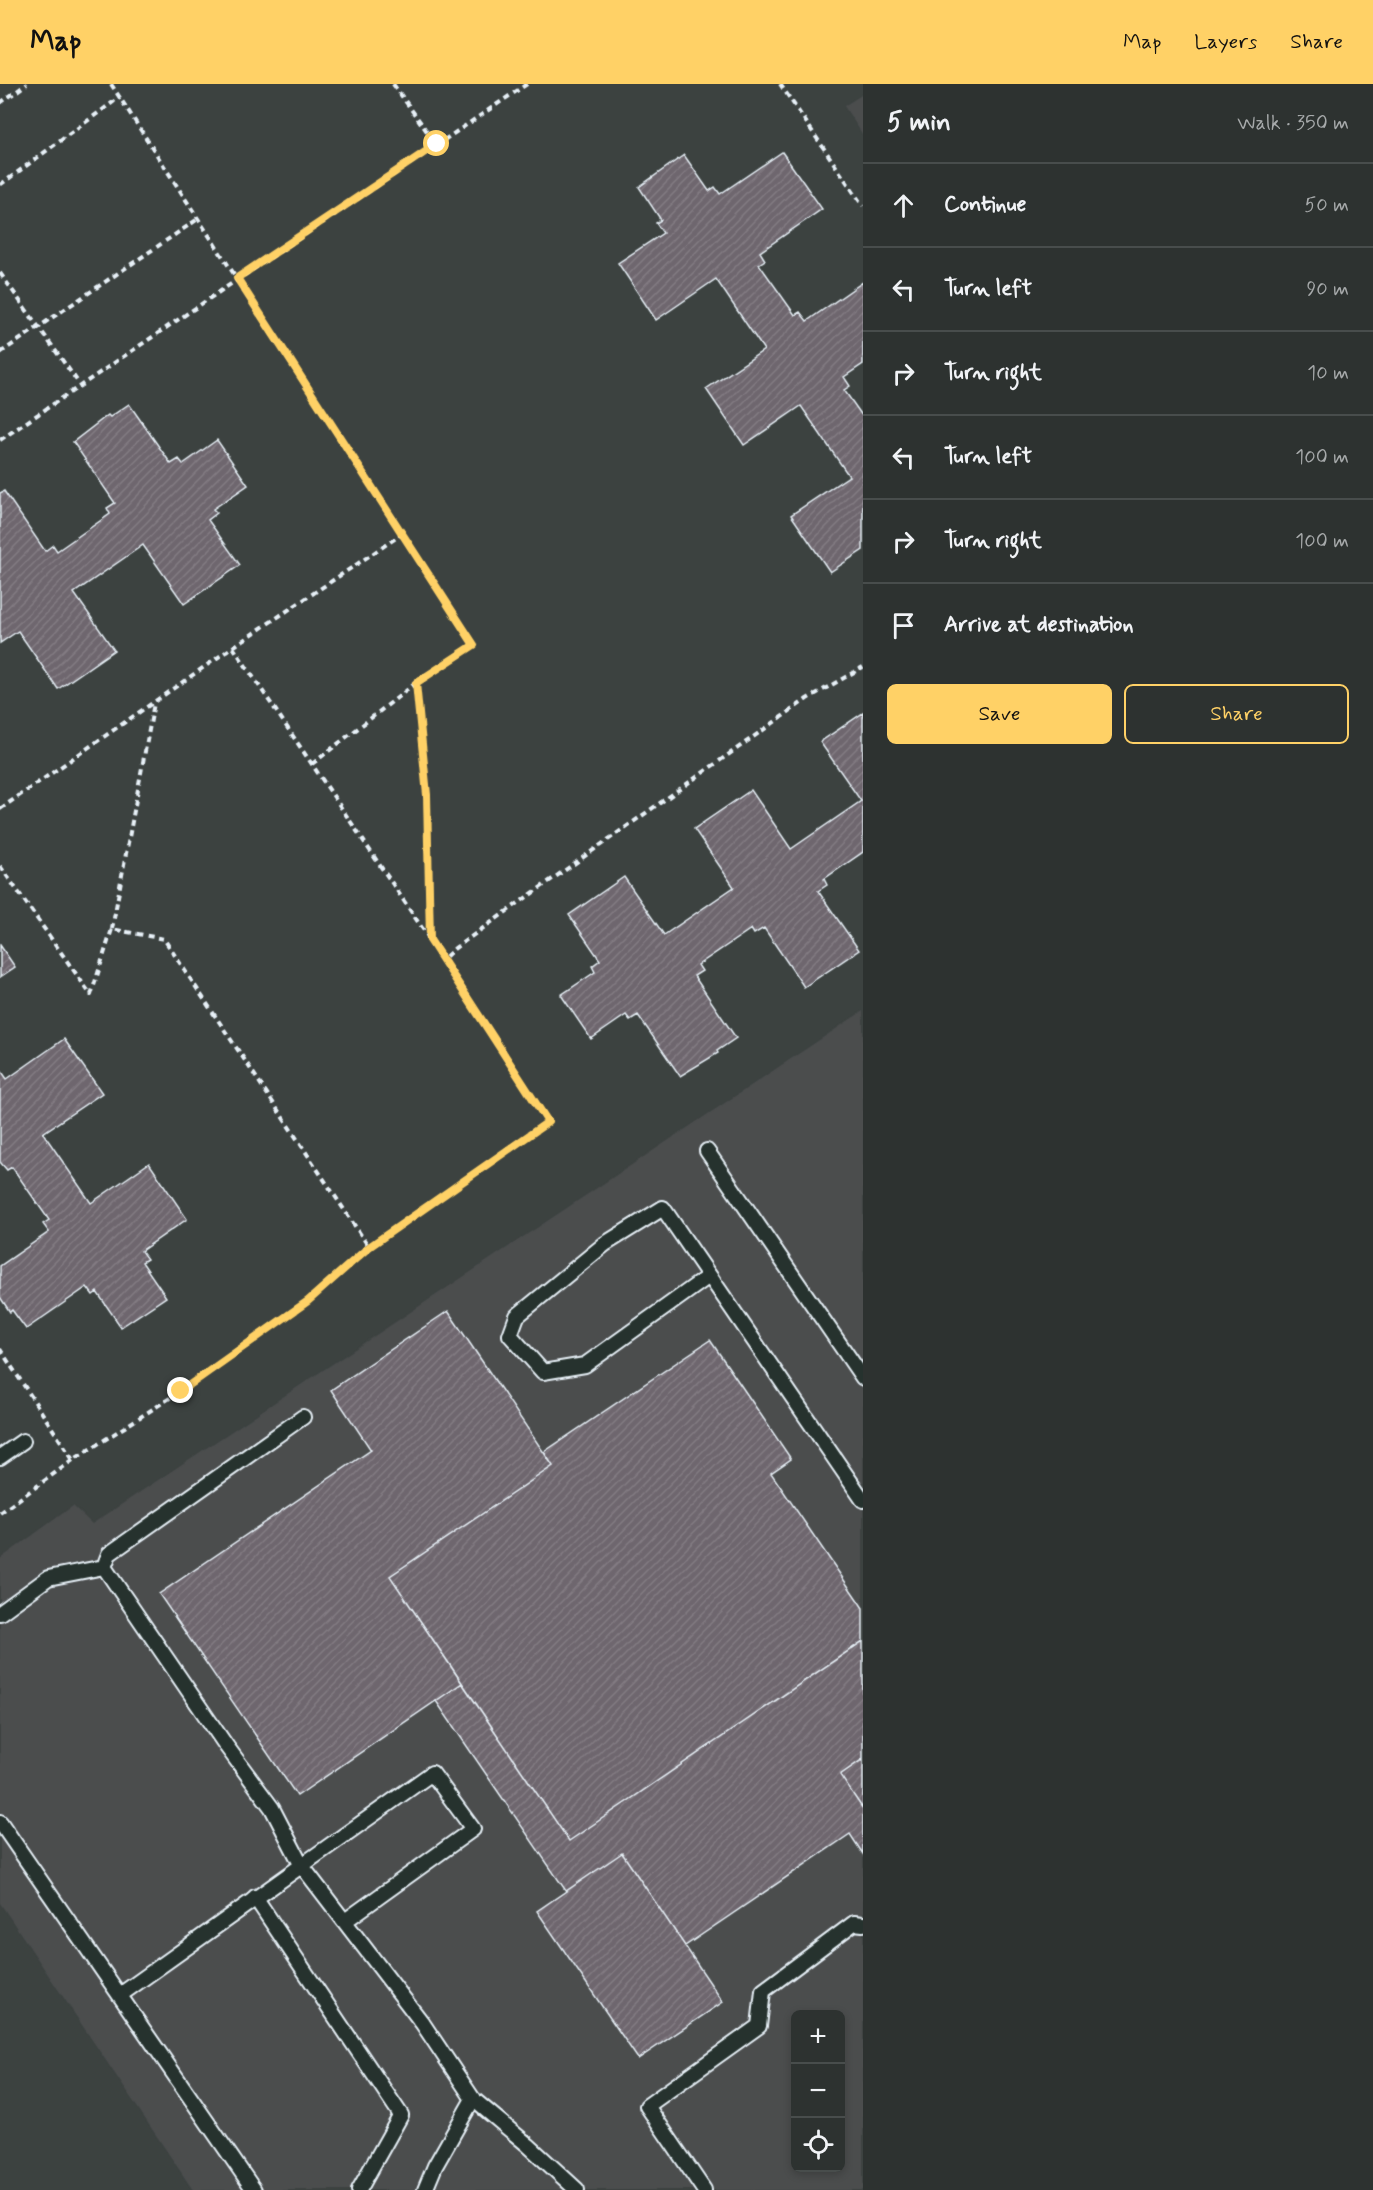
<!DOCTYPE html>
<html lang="en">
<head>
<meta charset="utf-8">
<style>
	body { margin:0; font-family:Mynerve,sans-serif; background:#393e3c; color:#f1f3f6 }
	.controls { position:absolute; right:18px; bottom:18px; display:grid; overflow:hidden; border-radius:9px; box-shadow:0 3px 9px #0003 }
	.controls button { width:54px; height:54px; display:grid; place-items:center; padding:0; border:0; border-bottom:2px solid #484d4c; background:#2d3230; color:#f1f3f6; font:30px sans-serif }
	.stop { position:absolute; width:18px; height:18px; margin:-14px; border:4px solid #ffd166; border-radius:50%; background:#fff }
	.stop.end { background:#ffd166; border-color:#fff; box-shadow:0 2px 6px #0008 }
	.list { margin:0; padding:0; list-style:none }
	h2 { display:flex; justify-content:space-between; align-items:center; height:78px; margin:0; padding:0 24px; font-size:26px }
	h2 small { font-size:20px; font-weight:400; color:#a7aaab }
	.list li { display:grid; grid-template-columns:39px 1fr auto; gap:18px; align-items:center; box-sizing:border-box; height:84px; padding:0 24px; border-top:2px solid #484d4c }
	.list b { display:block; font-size:22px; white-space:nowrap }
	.list em { font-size:20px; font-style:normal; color:#a7aaab }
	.actions { display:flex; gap:12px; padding:18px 24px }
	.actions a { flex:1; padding:14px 0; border:2px solid #ffd166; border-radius:9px; text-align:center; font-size:21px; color:#ffd166 }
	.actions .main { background:#ffd166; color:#111 }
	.icon { flex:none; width:33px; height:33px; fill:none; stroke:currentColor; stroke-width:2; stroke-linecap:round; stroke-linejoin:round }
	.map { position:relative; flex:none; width:863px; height:2106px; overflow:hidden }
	header { display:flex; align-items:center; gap:36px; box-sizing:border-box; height:84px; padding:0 30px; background:#ffd166; color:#111 }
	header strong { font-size:28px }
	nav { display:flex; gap:33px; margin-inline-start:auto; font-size:21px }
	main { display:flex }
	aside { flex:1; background:#2d3230 }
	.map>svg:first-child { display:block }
</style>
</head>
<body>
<header>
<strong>Map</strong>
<nav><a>Map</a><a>Layers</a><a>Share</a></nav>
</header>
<main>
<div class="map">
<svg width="863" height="2106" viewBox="0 0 863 2106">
	<defs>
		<pattern id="building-hatch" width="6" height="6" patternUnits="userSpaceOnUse" patternTransform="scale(1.5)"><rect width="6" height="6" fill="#6e666e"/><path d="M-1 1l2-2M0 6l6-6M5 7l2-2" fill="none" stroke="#837c83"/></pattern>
	</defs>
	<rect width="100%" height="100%" fill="#3c4240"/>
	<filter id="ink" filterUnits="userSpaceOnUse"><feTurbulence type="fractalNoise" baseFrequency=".0167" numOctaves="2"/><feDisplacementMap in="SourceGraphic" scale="12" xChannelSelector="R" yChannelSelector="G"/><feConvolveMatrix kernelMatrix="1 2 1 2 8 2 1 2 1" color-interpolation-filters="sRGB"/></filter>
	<g filter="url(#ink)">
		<path fill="#4b4d4e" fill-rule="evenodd" d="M 863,10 L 863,51 L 844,22 Z
			M 863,927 L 863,2106 L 193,2106 L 0,1819 L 0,1475 L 73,1422 L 92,1440 ZM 796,1930 L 840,1930 L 840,2084 L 796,2084 Z"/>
		<path fill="url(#building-hatch)" stroke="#e8f1f8" stroke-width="1.5" d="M 782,68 L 822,125 L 760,168 L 765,176 L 759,180 L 795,231 L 800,228 L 807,237 L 863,198 L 863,280 L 844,293 L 850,302 L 844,306 L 863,333 L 863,466 L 830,488 L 791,431 L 849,392 L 801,322 L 744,361 L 706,305 L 764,266 L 716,195 L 656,236 L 618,179 L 663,149 L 656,139 L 661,136 L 639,103 L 684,71 L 709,107 L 715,103 L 720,110 Z
			M 129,320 L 171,380 L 179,375 L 183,380 L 217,356 L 248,401 L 213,425 L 217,429 L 208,436 L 240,481 L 184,520 L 143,461 L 74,509 L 114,566 L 58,605 L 18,547 L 0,559 L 0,409 L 4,407 L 45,467 L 53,461 L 57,467 L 110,430 L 107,424 L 115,419 L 73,358 L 108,331 L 110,333 Z
			M 863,629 L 863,768 L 824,795 L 827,801 L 818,807 L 859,866 L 804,903 L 764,844 L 754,850 L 751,845 L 698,881 L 702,887 L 694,892 L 736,954 L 717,967 L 718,969 L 680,992 L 638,931 L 630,936 L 626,931 L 591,955 L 561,911 L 595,888 L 592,882 L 600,876 L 569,831 L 624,793 L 664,851 L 734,803 L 694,745 L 751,706 L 791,765 L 861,717 L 820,658 Z
			M 0,861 L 15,883 L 0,893 Z
			M 64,955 L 102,1009 L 43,1049 L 91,1119 L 149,1079 L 187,1135 L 141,1167 L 147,1175 L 142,1178 L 166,1213 L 121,1243 L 97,1208 L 93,1211 L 87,1203 L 26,1245 L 12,1226 L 10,1228 L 0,1213 L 0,1182 L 49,1148 L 43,1140 L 49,1136 L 12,1083 L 7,1086 L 0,1078 L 0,985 L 7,995 Z
			M 448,1227 L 553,1382 L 390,1492 L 462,1599 L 297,1712 L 159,1510 L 371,1366 L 331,1306 Z
			M 710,1256 L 791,1375 L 771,1389 L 863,1524 L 863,1557 L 569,1757 L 390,1492 L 553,1382 L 544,1368 Z
			M 863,1557 L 863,1675 L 840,1691 L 863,1725 L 863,1770 L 850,1750 L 685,1862 L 622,1769 L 566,1807 L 436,1617 L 462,1599 L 569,1757 Z
			M 863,1675 L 863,1725 L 840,1691 Z
			M 622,1769 L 723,1918 L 638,1975 L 537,1827 Z"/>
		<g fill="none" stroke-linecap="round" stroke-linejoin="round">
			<g stroke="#e8f1f8" stroke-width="18">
				<path id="lane" d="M 707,1067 L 863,1294
					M 709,1192 L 585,1281 L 543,1288 L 510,1251 L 517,1232 L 605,1160 L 663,1124 L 863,1416
					M 303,1333 L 109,1470 L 104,1483 L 227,1663 L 272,1724 L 302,1782 L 423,1940 L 473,2015 L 528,2061 L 577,2106
					M 0,1373 L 23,1357
					M 0,1529 L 48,1494 L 104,1483
					M 0,1738 L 254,2106
					M 255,1813 L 401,2031 L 359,2106
					M 120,1911 C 224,1836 328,1763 432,1689 L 473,1745 L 345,1837
					M 425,2106 L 435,2082 L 473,2015
					M 704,2106 L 647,2022 L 759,1942 L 763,1907 L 854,1839 L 863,1840"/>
			</g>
			<path stroke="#e8f1f8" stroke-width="4" stroke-dasharray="6 4.5" stroke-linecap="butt" d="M 111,0 L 474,561 L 416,599 L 427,711 L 430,857
				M 393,0 L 436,60
				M 780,0 L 863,122
				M 0,19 L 27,0
				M 0,101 L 120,13
				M 0,189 L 80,301
				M 0,269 L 198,135
				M 0,356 L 527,0
				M 233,563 L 402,450
				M 312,680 L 416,599
				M 0,725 L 233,563 L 443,875
				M 0,782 L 91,911 L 112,845 L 164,855 L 369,1163
				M 112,845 L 154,619
				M 0,1265 L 73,1376
				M 0,1429 L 73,1376 L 181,1307 L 308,1217 L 369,1163 L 548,1038 L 443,875 L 455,864 L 807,615 L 863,583"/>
			<use href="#lane" stroke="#26332d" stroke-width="14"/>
		</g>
	</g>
	<g fill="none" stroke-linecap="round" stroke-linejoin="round" filter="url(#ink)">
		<path stroke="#ffd166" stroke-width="8" d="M 181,1307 L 308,1217 L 369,1163 L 548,1038 L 430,856 L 427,711 L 416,599 L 474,561 L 237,194 L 437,60"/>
	</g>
</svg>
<div class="controls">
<button>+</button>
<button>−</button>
<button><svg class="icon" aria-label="locate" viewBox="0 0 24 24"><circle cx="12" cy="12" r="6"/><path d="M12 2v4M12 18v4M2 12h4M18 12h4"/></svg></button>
</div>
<div class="stop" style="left:437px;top:60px"></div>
<div class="stop end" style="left:181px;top:1307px"></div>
</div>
<aside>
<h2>5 min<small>Walk · 350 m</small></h2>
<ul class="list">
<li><svg class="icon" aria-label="ahead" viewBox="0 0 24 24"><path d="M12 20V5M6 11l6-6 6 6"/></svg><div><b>Continue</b></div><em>50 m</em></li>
<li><svg class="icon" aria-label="left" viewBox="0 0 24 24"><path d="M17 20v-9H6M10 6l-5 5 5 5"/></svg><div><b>Turn left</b></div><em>90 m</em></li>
<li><svg class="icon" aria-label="right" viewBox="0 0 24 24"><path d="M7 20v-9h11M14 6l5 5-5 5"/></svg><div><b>Turn right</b></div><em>10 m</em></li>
<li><svg class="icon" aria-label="left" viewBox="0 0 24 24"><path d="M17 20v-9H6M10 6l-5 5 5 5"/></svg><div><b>Turn left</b></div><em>100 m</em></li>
<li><svg class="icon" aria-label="right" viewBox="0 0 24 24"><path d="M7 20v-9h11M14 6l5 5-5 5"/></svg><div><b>Turn right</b></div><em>100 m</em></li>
<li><svg class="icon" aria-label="arrive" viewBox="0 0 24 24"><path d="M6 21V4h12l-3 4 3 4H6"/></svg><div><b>Arrive at destination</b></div></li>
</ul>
<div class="actions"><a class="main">Save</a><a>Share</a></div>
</aside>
</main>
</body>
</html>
